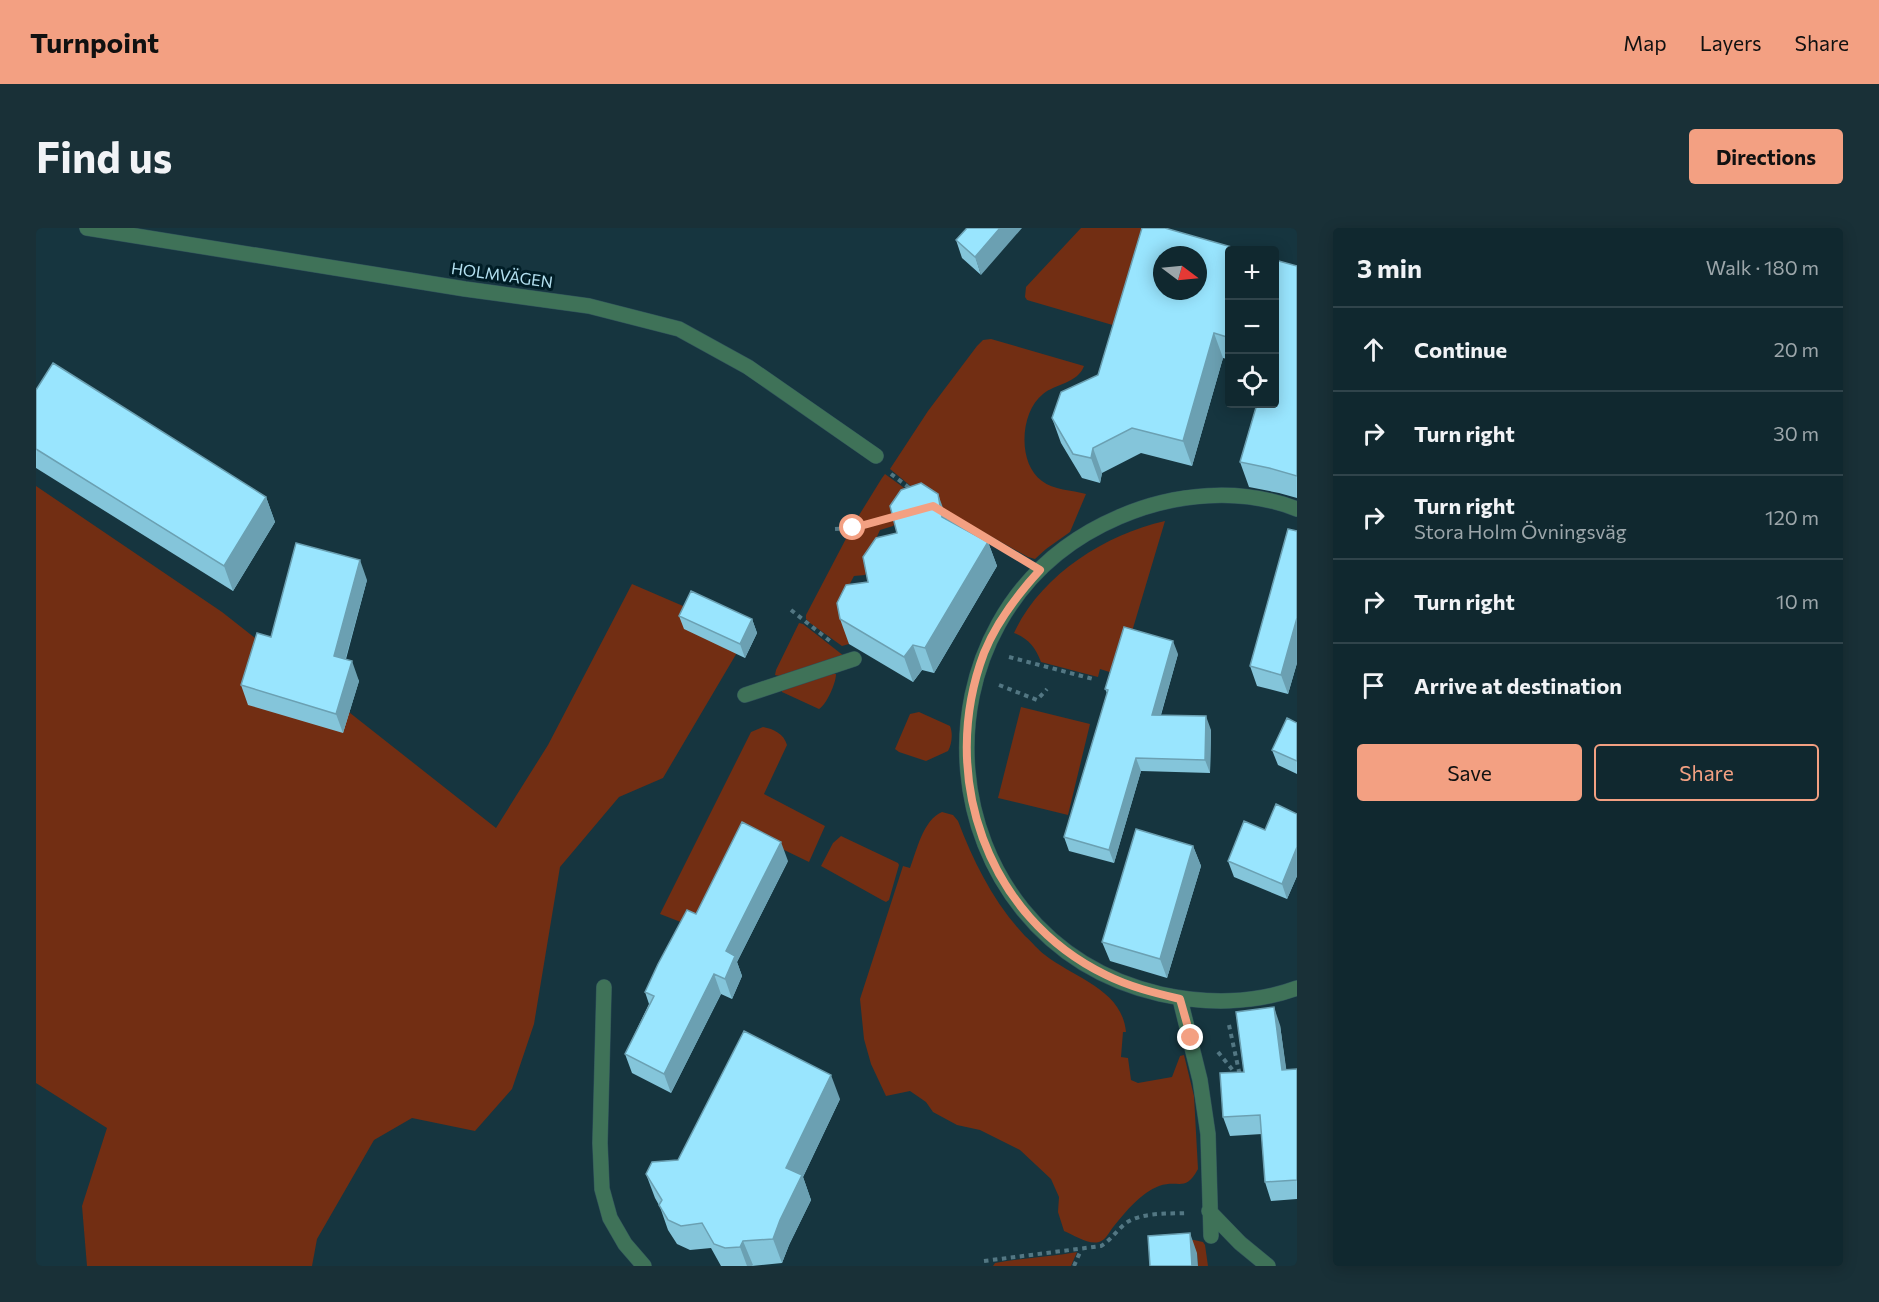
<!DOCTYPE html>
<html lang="en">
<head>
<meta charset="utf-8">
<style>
	body { margin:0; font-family:Commissioner,sans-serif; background:#193037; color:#f1f3f6 }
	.controls { position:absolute; right:18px; top:18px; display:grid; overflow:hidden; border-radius:6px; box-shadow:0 3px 15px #0003 }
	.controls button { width:54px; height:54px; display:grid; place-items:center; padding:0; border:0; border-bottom:2px solid #30444b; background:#10282f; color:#f1f3f6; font:30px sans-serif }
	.compass { position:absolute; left:1117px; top:18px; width:54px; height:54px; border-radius:50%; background:#10282f; box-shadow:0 3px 15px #0003; rotate:106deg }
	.stop { position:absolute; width:18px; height:18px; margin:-14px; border:4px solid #f3a082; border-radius:50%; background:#fff }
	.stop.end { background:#f3a082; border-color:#fff; box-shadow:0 2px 6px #0008 }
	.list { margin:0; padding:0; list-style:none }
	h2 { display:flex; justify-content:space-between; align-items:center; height:78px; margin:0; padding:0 24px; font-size:26px }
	h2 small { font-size:20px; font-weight:400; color:#9ca6aa }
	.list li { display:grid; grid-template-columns:39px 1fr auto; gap:18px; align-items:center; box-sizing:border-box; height:84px; padding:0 24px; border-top:2px solid #30444b }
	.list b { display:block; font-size:22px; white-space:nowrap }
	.list p { margin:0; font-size:20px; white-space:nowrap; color:#9ca6aa }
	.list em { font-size:20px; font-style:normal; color:#9ca6aa }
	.actions { display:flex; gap:12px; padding:18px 24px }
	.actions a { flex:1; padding:14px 0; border:2px solid #f3a082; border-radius:6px; text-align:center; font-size:21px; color:#f3a082 }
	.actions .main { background:#f3a082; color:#111 }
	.icon { flex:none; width:33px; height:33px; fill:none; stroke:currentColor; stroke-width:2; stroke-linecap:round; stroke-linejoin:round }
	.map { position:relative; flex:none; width:1261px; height:1038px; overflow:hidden; border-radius:6px }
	header { display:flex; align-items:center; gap:36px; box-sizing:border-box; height:84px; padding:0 30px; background:#f3a082; color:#111 }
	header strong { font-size:28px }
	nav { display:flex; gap:33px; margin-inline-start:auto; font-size:21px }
	.intro { display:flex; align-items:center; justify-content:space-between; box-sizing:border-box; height:144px; padding:0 36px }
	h1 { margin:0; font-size:42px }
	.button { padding:15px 27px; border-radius:6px; background:#f3a082; color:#111; font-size:21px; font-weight:700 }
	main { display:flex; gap:36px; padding:0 36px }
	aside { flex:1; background:#10282f; border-radius:6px; box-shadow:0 3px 15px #0003 }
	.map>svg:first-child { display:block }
</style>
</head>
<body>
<header>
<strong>Turnpoint</strong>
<nav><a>Map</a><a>Layers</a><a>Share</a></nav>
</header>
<div class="intro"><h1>Find us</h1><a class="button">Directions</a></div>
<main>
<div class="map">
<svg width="1261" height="1038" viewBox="0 0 1261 1038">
	<rect width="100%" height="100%" fill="#16353f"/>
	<path fill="#722e13" d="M 1045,0 L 1127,0 L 1080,98 L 991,72 L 989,69 L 990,59 Z
		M 955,111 L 1048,138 C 1042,155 1019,156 1007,166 C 984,184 981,235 1006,253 C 1017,262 1036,262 1050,266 L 1034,304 L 1010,321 L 999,331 L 992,329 L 894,274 L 854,241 L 892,183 L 941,118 L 947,112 Z
		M 849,246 L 893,278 L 817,297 L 846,250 Z
		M 0,258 L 186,384 L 460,600 L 512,517 L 596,356 L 712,406 L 627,550 L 583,569 L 524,639 L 498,796 L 476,861 L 439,903 L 376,890 L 338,912 L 281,1011 L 276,1038 L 51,1038 L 46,978 L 71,900 L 0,855 Z
		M 862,290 L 857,298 L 844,302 L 839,313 L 842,324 L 829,347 L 818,348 L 810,363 L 810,399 L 813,416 L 806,418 L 774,395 L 770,391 L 770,387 L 814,303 Z
		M 1129,293 L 1083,447 L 1064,441 L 1062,449 L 1005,434 C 999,419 993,411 978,405 C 1005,347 1068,307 1129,293 Z
		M 763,395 L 767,396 L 808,428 L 743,448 L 739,447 L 740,442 Z
		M 796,446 L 800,446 C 800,455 791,476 783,481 L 746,464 L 746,461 Z
		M 985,479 L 1054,496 L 1032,587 L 962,570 Z
		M 883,484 L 914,498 C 917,505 916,516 912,523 L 890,533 L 863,524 L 859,521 L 874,486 Z
		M 727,499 C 738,501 748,506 751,517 L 728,566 L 789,598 L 773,634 L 707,602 L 655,698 L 624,686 L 715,504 Z
		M 906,584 L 917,587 L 922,593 C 938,635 958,675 989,708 C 996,714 1002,722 1009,727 C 1038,750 1086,761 1090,804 L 1087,804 L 1085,829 L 1092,830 L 1095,852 L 1102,855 L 1136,849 L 1144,828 L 1148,827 L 1158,868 L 1162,941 C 1149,965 1143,951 1123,958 C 1105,965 1090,983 1078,998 C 1073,1004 1070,1012 1063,1014 C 1052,1017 1038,1007 1028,1003 L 1022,984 L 1023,969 L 1015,951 L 984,922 L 944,902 L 921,897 L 897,884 L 890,874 L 874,863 L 850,868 L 835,836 L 828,811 L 824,771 L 867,638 L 874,640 C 881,622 887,592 906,584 Z
		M 805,608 L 862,635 L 863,637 L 853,672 L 850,674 L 846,672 L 785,638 L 797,615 Z
		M 1158,1012 L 1167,1014 L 1169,1017 L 1172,1038 L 1162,1038 L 1161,1025 L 1123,1014 Z
		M 1041,1024 L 1035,1038 L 957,1038 L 959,1035 C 986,1030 1014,1029 1041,1024 Z"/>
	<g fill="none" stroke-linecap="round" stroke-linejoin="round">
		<g stroke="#2f515b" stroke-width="16">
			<path id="street" d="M 51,0 L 429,61 L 553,78 L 643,101 L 712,139 L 840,228
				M 1261,281 C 1205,259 1138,265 1083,289 C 861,384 888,711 1124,766 C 1169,776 1218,776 1261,760
				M 709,467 L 818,431
				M 568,759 L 564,915 L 566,961 L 574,990 L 589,1016 L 608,1038
				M 1144,771 L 1164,852 L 1172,906 L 1175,1008
				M 1173,983 L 1204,1015 L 1232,1038"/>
		</g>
		<path stroke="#537783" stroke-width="4" stroke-dasharray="4.5 4.5" stroke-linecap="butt" d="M 855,246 L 875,261
			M 906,283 L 984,330
			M 799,301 L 817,300 L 860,288
			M 755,382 L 794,413
			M 973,429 L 1057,451
			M 963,457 L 1001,472 L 1011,461
			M 1193,797 L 1204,848
			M 1182,824 L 1200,846
			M 948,1033 L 1065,1018 C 1075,1012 1081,1002 1090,995 C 1106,984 1132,986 1151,985
			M 1038,1038 L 1045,1022"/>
		<use href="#street" stroke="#3f7258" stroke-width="15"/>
	</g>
	<path fill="#84c5da" d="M 931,0 L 945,47 L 926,30 L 920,12 Z
		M 1194,22 L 1194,132 L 1187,130 L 1156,238 L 1105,225 L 1066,245 L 1064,255 L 1046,250 L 1025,215 L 1016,190 Z
		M 1261,38 L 1261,270 L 1243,265 L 1213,259 L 1204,234 Z
		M 0,162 L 230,269 L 239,294 L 197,363 L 0,240 Z
		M 911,291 L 952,314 L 961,338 L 898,445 L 886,442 L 877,454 L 813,416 L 804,391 L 832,354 L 861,305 Z
		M 1261,303 L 1261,435 L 1252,466 L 1221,458 L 1214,438 Z
		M 331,352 L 310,431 L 323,453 L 307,505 L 212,477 L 205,457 L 235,409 Z
		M 643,388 L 716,391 L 721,405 L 709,430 L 648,401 Z
		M 1142,426 L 1125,487 L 1175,502 L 1174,545 L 1105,543 L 1078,635 L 1033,623 L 1028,609 L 1071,465 L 1069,461 Z
		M 1261,495 L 1261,546 L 1242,537 L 1236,522 Z
		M 1261,586 L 1261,648 L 1251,671 L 1198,649 L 1192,633 L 1229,602 Z
		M 1157,618 L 1165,638 L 1131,750 L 1074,733 L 1066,714 Z
		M 752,633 L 701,734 L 706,748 L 696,771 L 685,766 L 635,865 L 596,845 L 589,826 L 613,776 L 609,764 L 660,686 Z
		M 1244,797 L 1250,842 L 1261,841 L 1261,971 L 1235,973 L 1229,954 L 1226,906 L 1194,908 L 1187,889 L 1208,844 Z
		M 804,871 L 767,949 L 775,972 L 753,1017 L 746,1035 L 716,1038 L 685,1038 L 675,1020 L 654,1022 L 641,1016 L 632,1002 L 624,979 L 619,970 L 610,946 L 642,932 Z"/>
	<path fill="#6ba0b2" d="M 964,0 L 986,0 L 945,47 L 939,29 Z
		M 1178,105 L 1187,130 L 1156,238 L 1147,213 Z
		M 1057,220 L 1066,245 L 1064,255 L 1055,230 Z
		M 902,266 L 911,291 L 906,289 Z
		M 230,269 L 239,294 L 197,363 L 188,338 Z
		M 952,314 L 961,338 L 898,445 L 889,420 Z
		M 324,332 L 331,352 L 305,447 L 298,428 Z
		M 1261,390 L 1261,435 L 1252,466 L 1245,447 Z
		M 716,391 L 721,405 L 709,430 L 704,416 Z
		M 1137,413 L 1142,426 L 1121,500 L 1116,487 Z
		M 877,417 L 886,442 L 877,454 L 868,429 Z
		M 316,433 L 323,453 L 307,505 L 300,486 Z
		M 1170,488 L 1175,502 L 1174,545 L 1169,532 Z
		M 1100,530 L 1105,543 L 1078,635 L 1073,622 Z
		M 745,614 L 752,633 L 701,734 L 706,748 L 696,771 L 689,751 L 690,723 Z
		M 1157,618 L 1165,638 L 1131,750 L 1124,731 Z
		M 1261,619 L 1261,648 L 1251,671 L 1246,656 Z
		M 678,746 L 685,766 L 635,865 L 628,846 Z
		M 1238,779 L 1244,797 L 1253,860 L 1246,842 Z
		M 795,847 L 804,871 L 767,949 L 775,972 L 753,1017 L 746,1035 L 737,1011 L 750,940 Z
		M 1154,1005 L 1161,1025 L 1162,1038 L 1156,1038 Z
		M 707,1013 L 717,1037 L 716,1038 L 711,1038 L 704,1019 Z"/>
	<path fill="#99e5fe" stroke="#6ba0b2" stroke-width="1.5" fill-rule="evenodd" d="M 931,0 L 964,0 L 939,29 L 920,12 Z
		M 1106,0 L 1129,0 L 1206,22 L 1194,22 L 1194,110 L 1178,105 L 1147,213 L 1096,200 L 1057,220 L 1055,230 L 1037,226 L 1016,190 L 1025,164 L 1062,147 ZM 1126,27 L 1162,27 L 1162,63 L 1126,63 Z
		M 1239,32 L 1261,38 L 1261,248 L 1233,240 L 1204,234 L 1221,176 L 1239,176 Z
		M 17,135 L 230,269 L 188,338 L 0,221 L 0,162 Z
		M 885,255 L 902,266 L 906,289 L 952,314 L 889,420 L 877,417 L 868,429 L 804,391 L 801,375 L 810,357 L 832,354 L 827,329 L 840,310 L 861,305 L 854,278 L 865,262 Z
		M 1252,301 L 1261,303 L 1261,390 L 1245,447 L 1214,438 Z
		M 260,315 L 324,332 L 298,428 L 316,433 L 300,486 L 205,457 L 221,405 L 235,409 Z
		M 655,363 L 716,391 L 704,416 L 643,388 Z
		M 1088,399 L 1137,413 L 1116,487 L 1170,488 L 1169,532 L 1100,530 L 1073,622 L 1028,609 L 1072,462 L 1069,461 Z
		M 1251,490 L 1261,495 L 1261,533 L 1236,522 Z
		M 1240,576 L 1261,586 L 1261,619 L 1246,656 L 1192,633 L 1208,593 L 1229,602 Z
		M 706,594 L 745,614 L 690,723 L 699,728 L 689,751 L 678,746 L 628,846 L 589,826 L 618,768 L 609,764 L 622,736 L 651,682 L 660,686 Z
		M 1100,601 L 1157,618 L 1124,731 L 1066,714 Z
		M 1238,779 L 1246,842 L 1261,841 L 1261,952 L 1229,954 L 1224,887 L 1187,889 L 1184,845 L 1208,844 L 1200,784 Z
		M 708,803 L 795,847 L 750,940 L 766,947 L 744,992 L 737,1011 L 707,1013 L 704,1019 L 689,1020 L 678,1016 L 666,995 L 645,998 L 632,992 L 623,977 L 626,972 L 610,946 L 616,934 L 642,932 Z
		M 1154,1005 L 1156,1038 L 1114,1038 L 1112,1008 Z"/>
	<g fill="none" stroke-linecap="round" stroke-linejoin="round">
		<path stroke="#f3a082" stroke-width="8" d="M 817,300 L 897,278 L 1004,342 C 981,367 961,393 948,425 C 902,547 950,689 1070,747 C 1094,759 1119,765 1144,771 L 1155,810"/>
	</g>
	<g text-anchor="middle" stroke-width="6" stroke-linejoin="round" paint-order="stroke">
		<g font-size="16" fill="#b4e1f1" stroke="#001d26">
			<text transform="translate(466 47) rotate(8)" y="6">HOLMVÄGEN</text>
		</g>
	</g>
</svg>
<div class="controls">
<button>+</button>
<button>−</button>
<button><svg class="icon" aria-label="locate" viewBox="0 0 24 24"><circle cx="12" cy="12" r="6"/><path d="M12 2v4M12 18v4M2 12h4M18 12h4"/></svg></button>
</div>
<svg class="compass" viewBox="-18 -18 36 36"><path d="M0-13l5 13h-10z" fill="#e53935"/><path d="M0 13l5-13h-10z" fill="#9ca6aa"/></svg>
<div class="stop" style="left:817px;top:300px"></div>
<div class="stop end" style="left:1155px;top:810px"></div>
</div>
<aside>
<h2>3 min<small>Walk · 180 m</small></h2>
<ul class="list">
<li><svg class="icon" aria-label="ahead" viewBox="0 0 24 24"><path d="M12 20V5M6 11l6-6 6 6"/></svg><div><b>Continue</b></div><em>20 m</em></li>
<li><svg class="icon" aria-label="right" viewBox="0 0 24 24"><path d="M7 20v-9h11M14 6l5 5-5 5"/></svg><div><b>Turn right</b></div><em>30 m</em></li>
<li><svg class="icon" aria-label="right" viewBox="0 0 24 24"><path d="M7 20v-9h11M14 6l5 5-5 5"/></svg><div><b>Turn right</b><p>Stora Holm Övningsväg</p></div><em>120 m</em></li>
<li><svg class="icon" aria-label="right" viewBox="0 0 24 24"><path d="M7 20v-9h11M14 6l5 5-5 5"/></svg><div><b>Turn right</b></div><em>10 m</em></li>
<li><svg class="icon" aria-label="arrive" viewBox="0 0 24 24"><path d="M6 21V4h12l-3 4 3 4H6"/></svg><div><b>Arrive at destination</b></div></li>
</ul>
<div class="actions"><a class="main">Save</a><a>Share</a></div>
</aside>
</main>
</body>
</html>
